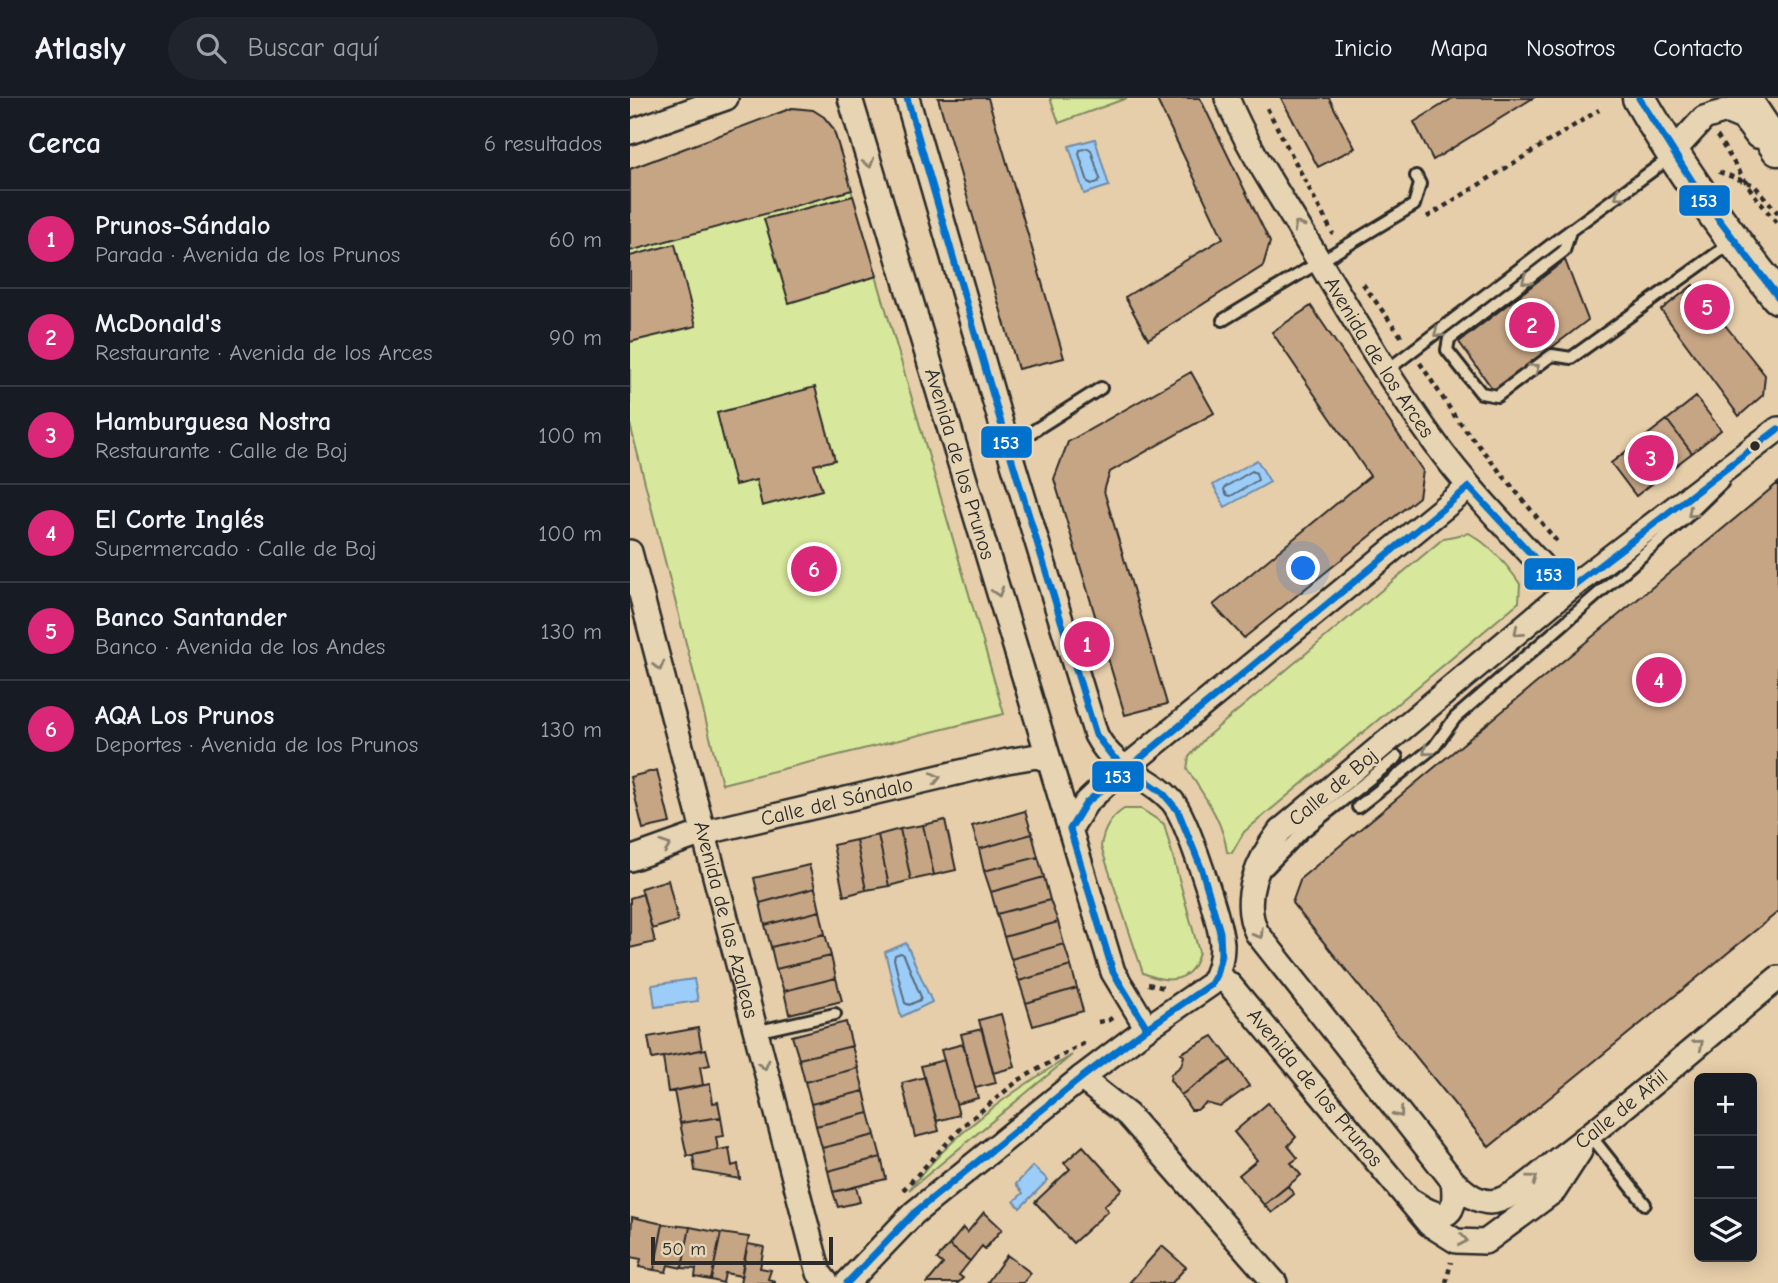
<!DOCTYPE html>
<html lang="es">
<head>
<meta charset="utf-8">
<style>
	body { margin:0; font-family:"Comic Neue",sans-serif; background:#20242c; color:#f1f3f6 }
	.controls { position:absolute; right:21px; bottom:21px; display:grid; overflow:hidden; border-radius:10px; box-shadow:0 4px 18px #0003 }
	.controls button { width:63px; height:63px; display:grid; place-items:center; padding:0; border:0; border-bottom:2px solid #363941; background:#171b24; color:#f1f3f6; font:35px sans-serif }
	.scale { position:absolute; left:21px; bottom:18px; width:182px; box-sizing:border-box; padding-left:7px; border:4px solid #2b2b2b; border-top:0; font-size:19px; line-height:24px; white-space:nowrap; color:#2b2b2b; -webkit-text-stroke:5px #e6d4b2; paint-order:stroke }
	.you { position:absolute; left:674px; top:471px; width:24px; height:24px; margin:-18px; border:5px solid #fff; border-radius:50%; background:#1a73e8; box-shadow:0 0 0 10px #1a73e833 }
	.badge { display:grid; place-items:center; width:46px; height:46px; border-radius:50%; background:#db2777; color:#fff; font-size:23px; font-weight:700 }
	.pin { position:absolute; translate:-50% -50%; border:4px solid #fff; box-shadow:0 2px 7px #0006 }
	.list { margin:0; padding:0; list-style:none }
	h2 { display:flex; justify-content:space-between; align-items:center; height:91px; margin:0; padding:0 28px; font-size:30px }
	h2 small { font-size:23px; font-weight:400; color:#9ea1a6 }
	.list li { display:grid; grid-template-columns:46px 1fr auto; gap:21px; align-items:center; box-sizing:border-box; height:98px; padding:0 28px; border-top:2px solid #363941 }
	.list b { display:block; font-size:26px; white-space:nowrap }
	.list p { margin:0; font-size:23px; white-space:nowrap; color:#9ea1a6 }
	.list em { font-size:23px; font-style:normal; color:#9ea1a6 }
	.icon { flex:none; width:38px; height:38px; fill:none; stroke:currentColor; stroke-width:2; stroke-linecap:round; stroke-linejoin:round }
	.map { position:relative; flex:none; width:1148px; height:1185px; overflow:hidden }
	header { display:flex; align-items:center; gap:42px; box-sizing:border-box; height:98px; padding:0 35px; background:#171b24; border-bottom:2px solid #363941 }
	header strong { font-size:33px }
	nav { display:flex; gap:38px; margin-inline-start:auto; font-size:24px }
	.search { width:490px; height:63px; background:#20242c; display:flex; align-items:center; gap:18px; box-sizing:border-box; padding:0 24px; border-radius:38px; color:#9ea1a6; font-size:26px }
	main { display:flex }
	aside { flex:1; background:#171b24 }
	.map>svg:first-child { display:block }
</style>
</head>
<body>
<header>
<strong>Atlasly</strong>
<div class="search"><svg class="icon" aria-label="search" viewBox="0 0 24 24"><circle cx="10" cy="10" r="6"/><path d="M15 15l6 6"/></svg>Buscar aquí</div>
<nav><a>Inicio</a><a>Mapa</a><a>Nosotros</a><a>Contacto</a></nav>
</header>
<main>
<aside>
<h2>Cerca<small>6 resultados</small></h2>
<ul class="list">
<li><span class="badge">1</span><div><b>Prunos-Sándalo</b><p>Parada · Avenida de los Prunos</p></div><em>60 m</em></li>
<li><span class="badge">2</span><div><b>McDonald's</b><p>Restaurante · Avenida de los Arces</p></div><em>90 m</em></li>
<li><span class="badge">3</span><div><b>Hamburguesa Nostra</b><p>Restaurante · Calle de Boj</p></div><em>100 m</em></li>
<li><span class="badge">4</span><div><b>El Corte Inglés</b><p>Supermercado · Calle de Boj</p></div><em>100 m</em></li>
<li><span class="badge">5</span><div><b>Banco Santander</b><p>Banco · Avenida de los Andes</p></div><em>130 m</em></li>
<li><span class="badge">6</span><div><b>AQA Los Prunos</b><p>Deportes · Avenida de los Prunos</p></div><em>130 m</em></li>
</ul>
</aside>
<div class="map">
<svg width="1148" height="1185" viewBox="0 0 1148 1185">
	<rect width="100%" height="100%" fill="#e7ceaa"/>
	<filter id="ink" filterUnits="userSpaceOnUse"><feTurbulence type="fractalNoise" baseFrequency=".0143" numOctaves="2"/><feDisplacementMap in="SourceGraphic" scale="14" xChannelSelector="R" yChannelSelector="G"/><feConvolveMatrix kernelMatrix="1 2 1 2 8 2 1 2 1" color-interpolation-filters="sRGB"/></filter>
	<g filter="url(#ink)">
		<path fill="#d7e79b" stroke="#818963" stroke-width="2" d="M 420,0 L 497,0 L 429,25 Z
			M 162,10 C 182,11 190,15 203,30 L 374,616 L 92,686 L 0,326 L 0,71 Z
			M 839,435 C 861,448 876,465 890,486 L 889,504 L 614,734 L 602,755 L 597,754 C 593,722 574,698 557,671 L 559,659 L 575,640 L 814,440 Z
			M 494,711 L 511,711 L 534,726 L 569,854 C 562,885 539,886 513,875 L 471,749 C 473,732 480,720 494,711 Z
			M 442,957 L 279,1092 C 322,1035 382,993 442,957 Z"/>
		<path fill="#9ccdf8" stroke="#6f8ca6" stroke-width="2" d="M 465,41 L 479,88 L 454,96 L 439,48 Z
			M 627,362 L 640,384 L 595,409 L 583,387 Z
			M 276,845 L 302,904 L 271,919 L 255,854 Z
			M 64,881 L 68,903 L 25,909 L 22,887 Z
			M 403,1068 L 418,1082 L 390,1110 L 384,1103 L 393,1095 L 386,1086 Z"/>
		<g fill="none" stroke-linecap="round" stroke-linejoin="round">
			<path stroke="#586c7d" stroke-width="2" d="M 458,50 L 461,52 L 470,81 L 468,84 L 462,86 L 458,84 L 449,56 L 450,52 Z
				M 622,373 L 626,375 L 628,382 L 601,398 L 597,397 L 594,392 L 595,389 Z
				M 271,855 L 274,857 L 291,899 L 290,902 L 279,907 L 275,905 L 264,861 L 265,857 Z"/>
		</g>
		<path fill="#c6a584" stroke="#2b2b2b" stroke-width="2" d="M 308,0 L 358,0 L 434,260 L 388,271 Z
			M 526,0 L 570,0 L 640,144 L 633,168 L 518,241 L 495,199 L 593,140 Z
			M 651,0 L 699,0 L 725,50 L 688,69 Z
			M 823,0 L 903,0 L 803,62 L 784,24 Z
			M 162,10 L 183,12 L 194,19 L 203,30 L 222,92 L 0,153 L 0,71 Z
			M 223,98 L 247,178 L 159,205 L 134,121 Z
			M 45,146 L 66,228 L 0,244 L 0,158 Z
			M 935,162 L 958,222 L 864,293 L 829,244 Z
			M 1063,187 L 1135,277 L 1133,297 L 1109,318 L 1031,212 Z
			M 681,208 L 793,373 L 789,399 L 614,540 L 583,507 L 740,378 L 642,234 Z
			M 561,274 L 584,315 L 480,374 L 474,393 L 537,606 L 495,617 L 424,381 L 438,344 Z
			M 185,289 L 205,362 L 184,367 L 192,392 L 132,408 L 126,382 L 105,387 L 87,315 Z
			M 1066,299 L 1091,332 L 1062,355 L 1037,322 Z
			M 1037,322 L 1062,355 L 1006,398 L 981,365 Z
			M 1148,385 L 1148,814 L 859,1049 L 662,805 L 671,780 Z
			M 27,672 L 40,725 L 13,731 L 0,679 Z
			M 395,713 L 402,736 L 349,751 L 342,728 Z
			M 315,722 L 326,772 L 304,777 L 293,727 Z
			M 293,727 L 304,777 L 281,782 L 270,731 Z
			M 270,731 L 281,782 L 259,788 L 248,737 Z
			M 402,736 L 408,759 L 354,773 L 349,751 Z
			M 248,737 L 259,788 L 236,792 L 226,742 Z
			M 226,742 L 236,792 L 214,798 L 203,747 Z
			M 408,759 L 414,779 L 361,794 L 354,773 Z
			M 179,767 L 185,790 L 130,805 L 124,780 Z
			M 414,779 L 420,802 L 367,816 L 361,794 Z
			M 38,782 L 48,823 L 22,831 L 11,790 Z
			M 185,790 L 190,813 L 135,827 L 130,805 Z
			M 13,796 L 25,844 L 0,850 L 0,800 Z
			M 420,802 L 428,824 L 374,839 L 367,816 Z
			M 190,813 L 195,836 L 141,849 L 135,827 Z
			M 428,824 L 434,846 L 381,861 L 374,839 Z
			M 195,836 L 201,858 L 146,871 L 141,849 Z
			M 434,846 L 441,868 L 389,883 L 381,861 Z
			M 201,858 L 206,880 L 154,893 L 146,871 Z
			M 441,868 L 447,890 L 396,905 L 389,883 Z
			M 206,880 L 212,903 L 159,916 L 154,893 Z
			M 447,890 L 453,913 L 403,928 L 396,905 Z
			M 371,916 L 385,969 L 363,975 L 349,922 Z
			M 216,924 L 222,948 L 169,961 L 162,938 Z
			M 68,930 L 72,952 L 22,961 L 18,939 Z
			M 352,931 L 366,985 L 345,990 L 331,936 Z
			M 583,938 L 601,962 L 551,997 L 540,982 L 541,976 L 551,968 L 554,958 L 551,955 Z
			M 333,946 L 348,1000 L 326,1006 L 311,952 Z
			M 222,948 L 228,970 L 175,984 L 169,961 Z
			M 76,951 L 80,967 L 70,969 L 73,987 L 38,994 L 33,959 Z
			M 314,962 L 329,1017 L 307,1023 L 291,968 Z
			M 601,962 L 619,988 L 590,1009 L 576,1005 L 567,1012 L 561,1012 L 551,997 Z
			M 228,970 L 234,993 L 181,1006 L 175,984 Z
			M 295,979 L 309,1033 L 285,1039 L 272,985 Z
			M 80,986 L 83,1005 L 88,1004 L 91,1019 L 50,1025 L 44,993 Z
			M 234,993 L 239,1015 L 186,1028 L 181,1006 Z
			M 638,1005 L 666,1039 L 658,1048 L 668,1060 L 661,1065 L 671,1077 L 634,1107 L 609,1077 L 627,1062 L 604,1034 Z
			M 239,1015 L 245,1037 L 192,1050 L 186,1028 Z
			M 91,1019 L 94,1038 L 86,1039 L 88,1052 L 57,1058 L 50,1025 Z
			M 245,1037 L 251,1059 L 198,1073 L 192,1050 Z
			M 453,1048 L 492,1091 L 474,1108 L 478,1113 L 443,1145 L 405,1104 L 440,1071 L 434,1065 Z
			M 99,1050 L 102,1068 L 108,1066 L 110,1081 L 65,1073 L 63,1057 Z
			M 251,1059 L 256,1081 L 203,1094 L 198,1073 Z
			M 658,1088 L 664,1096 L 642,1115 L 634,1107 Z
			M 226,1089 L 230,1104 L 208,1109 L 203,1094 Z
			M 354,1114 L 372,1131 L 355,1151 L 352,1148 L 340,1163 L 319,1147 L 333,1130 L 337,1135 Z
			M 2,1119 L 33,1126 L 24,1172 L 9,1169 L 11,1161 L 0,1159 Z
			M 33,1126 L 60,1129 L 52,1170 L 38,1167 L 36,1174 L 24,1172 Z
			M 60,1129 L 91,1135 L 81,1182 L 65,1179 L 66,1171 L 52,1170 Z
			M 91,1135 L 119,1139 L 111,1178 L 95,1175 L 93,1185 L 81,1182 Z
			M 118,1146 L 134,1149 L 130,1170 L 141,1172 L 138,1181 L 145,1183 L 145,1185 L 110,1185 Z
			M 319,1147 L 340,1163 L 329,1177 L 333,1180 L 328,1185 L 297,1185 L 313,1166 L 307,1161 Z
			M 532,1148 L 556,1169 L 542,1185 L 499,1185 Z
			M 377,1157 L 401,1175 L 393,1185 L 357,1185 Z"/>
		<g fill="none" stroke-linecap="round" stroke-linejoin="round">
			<g stroke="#2b2b2b" stroke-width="16">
				<path id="lane" d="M 940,133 L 934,153 L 819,241 L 817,252 L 851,295 L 867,298 L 922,257 L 941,260 L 1090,153 L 1103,148
					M 593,222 L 784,107 L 790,86 L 786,78
					M 756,273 L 926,143 L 1034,64 L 1040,57
					M 378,349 L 471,290
					M 728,709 L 804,649 L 825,620 L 1060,416 L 1093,384
					M 637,771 L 673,734 L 767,659
					M 125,934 L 205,916
					M 960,1037 L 1015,1106"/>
			</g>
			<g stroke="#2b2b2b" stroke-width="28">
				<g id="street">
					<path id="s1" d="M 220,0 L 483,874 L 517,930"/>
					<path id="s2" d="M 597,0 C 618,51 649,96 677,143 C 718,211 758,280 805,345 C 840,393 883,436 923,480 L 940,490"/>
					<path d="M 0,34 L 96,0"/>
					<path d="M 1042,55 L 1074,20 L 1096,13 L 1113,20 L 1127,38"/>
					<path id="s3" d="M 1148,331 L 940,490 L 650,733 C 628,762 610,801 627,835 L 823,1083 C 836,1095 851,1109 870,1102 C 893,1094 915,1071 935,1056 C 1008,1000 1077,939 1148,880"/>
					<path id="s4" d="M 0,454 L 189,1175 L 197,1185"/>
					<path d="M 440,731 L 456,705 L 476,686 L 839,389"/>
					<path id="s5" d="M 0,761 L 73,735 L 377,663 L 407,658 L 418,662"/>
					<path id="s6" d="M 587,878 L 599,886 L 799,1126 L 826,1143 L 855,1144 L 924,1093 L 950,1053"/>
					<path d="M 451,980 L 498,1017 L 645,1185"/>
					<path d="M 783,1104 C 813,1124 828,1122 823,1083"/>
					<path d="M 217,1185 L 284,1115 L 451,980 L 517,930 L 581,886 C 589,875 592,860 592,846 C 590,822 557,720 542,703 C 517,675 486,675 466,637 L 378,349 L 277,0"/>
				</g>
			</g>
			<g stroke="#2b2b2b" stroke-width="37">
				<path id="secondary" d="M 1009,0 C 1049,70 1097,136 1148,199
					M 1114,0 L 1148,51"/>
			</g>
			<path stroke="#2b2b2b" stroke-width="4.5" stroke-dasharray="5 5" stroke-linecap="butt" d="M 637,10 L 703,136
				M 1087,38 L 1123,95 L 1148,127
				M 1089,74 L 1124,87 L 1148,115
				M 797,119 L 969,12
				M 733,186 L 773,241
				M 790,265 L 826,320 L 928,445
				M 518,886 L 535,890
				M 468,924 L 479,922 L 483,919
				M 273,1092 L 335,1026 L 389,982 L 458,943
				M 816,1185 L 821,1164"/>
			<use href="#lane" stroke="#e6d4b2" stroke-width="10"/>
			<use href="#street" stroke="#e6d4b2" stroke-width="23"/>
			<use href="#secondary" stroke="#e6d4b2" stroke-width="32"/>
			<g stroke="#e6d4b2" stroke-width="12">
				<path id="bus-1" d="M 1009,0 L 1074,102 L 1148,199
					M 517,930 L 483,874 L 440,731 L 456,705 L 839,389 L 923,480 L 940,490 L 1148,331
					M 217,1185 L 284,1115 L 451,980 L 517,930 L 581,886 L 586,877 L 591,857 L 590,834 L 572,772 L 548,713 L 532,694 L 483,659 L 466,637 L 378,349 L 277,0"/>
			</g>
			<use href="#bus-1" stroke="#0072ce" stroke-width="7"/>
		</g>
		<defs><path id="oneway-chevron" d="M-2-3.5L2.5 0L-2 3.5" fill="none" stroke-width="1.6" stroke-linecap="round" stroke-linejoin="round" transform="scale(1.75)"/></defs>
		<g stroke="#88806e">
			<use href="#oneway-chevron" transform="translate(239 65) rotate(73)"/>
			<use href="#oneway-chevron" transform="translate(989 97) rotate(144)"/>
			<use href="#oneway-chevron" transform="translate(668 128) rotate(-121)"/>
			<use href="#oneway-chevron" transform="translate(896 182) rotate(143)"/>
			<use href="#oneway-chevron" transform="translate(808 235) rotate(142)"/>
			<use href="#oneway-chevron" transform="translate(905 270) rotate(-37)"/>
			<use href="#oneway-chevron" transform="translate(1062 415) rotate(138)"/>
			<use href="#oneway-chevron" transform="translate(368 494) rotate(73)"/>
			<use href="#oneway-chevron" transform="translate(888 534) rotate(140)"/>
			<use href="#oneway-chevron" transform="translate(29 568) rotate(75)"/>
			<use href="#oneway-chevron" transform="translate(797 653) rotate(139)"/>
			<use href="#oneway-chevron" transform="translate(306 680) rotate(-13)"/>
			<use href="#oneway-chevron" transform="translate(36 748) rotate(-20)"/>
			<use href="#oneway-chevron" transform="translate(629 836) rotate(57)"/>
			<use href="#oneway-chevron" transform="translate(1069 946) rotate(-40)"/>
			<use href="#oneway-chevron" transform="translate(134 967) rotate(75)"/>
			<use href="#oneway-chevron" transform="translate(769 1015) rotate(52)"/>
			<use href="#oneway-chevron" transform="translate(903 1081) rotate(-37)"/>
			<use href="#oneway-chevron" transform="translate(833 1142) rotate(10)"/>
		</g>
	</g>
	<circle fill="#2b2b2b" stroke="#e6d4b2" stroke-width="2.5" cx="1125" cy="348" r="6"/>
	<g text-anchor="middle" stroke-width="5" stroke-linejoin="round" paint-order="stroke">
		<g font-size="21" fill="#2b2b2b" stroke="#e6d4b2">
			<text dy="7" stroke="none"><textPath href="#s2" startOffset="301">Avenida de los Arces</textPath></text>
			<text dy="7" stroke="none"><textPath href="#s1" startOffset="382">Avenida de los Prunos</textPath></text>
			<text transform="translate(703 689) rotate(-40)" y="7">Calle de Boj</text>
			<text dy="7" stroke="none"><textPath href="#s5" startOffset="215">Calle del Sándalo</textPath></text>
			<text dy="7" stroke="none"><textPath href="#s4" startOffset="380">Avenida de las Azaleas</textPath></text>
			<text dy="7" stroke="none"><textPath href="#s6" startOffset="149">Avenida de los Prunos</textPath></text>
			<text dy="7" stroke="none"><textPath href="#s3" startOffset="1272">Calle de Añil</textPath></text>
		</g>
	</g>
	<g stroke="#e6d4b2" stroke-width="2.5">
		<rect x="1048" y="86" width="53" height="33" rx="7" fill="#0072ce"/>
		<rect x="350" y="327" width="53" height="34" rx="7" fill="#0072ce"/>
		<rect x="893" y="459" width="53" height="34" rx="7" fill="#0072ce"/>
		<rect x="461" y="662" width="54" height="33" rx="7" fill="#0072ce"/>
	</g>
	<g font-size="19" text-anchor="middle" font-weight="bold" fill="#fff">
		<text x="1074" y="109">153</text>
		<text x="376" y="351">153</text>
		<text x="919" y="483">153</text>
		<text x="488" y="685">153</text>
	</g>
</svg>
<div class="controls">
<button>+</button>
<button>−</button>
<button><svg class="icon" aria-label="layers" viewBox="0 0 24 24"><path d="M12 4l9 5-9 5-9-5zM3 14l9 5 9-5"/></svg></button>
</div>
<div class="scale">50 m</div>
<div class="you"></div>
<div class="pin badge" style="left:457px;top:546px">1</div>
<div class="pin badge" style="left:902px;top:227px">2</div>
<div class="pin badge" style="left:1021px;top:360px">3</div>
<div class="pin badge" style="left:1029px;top:582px">4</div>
<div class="pin badge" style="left:1077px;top:209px">5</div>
<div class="pin badge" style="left:184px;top:471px">6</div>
</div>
</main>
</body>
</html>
